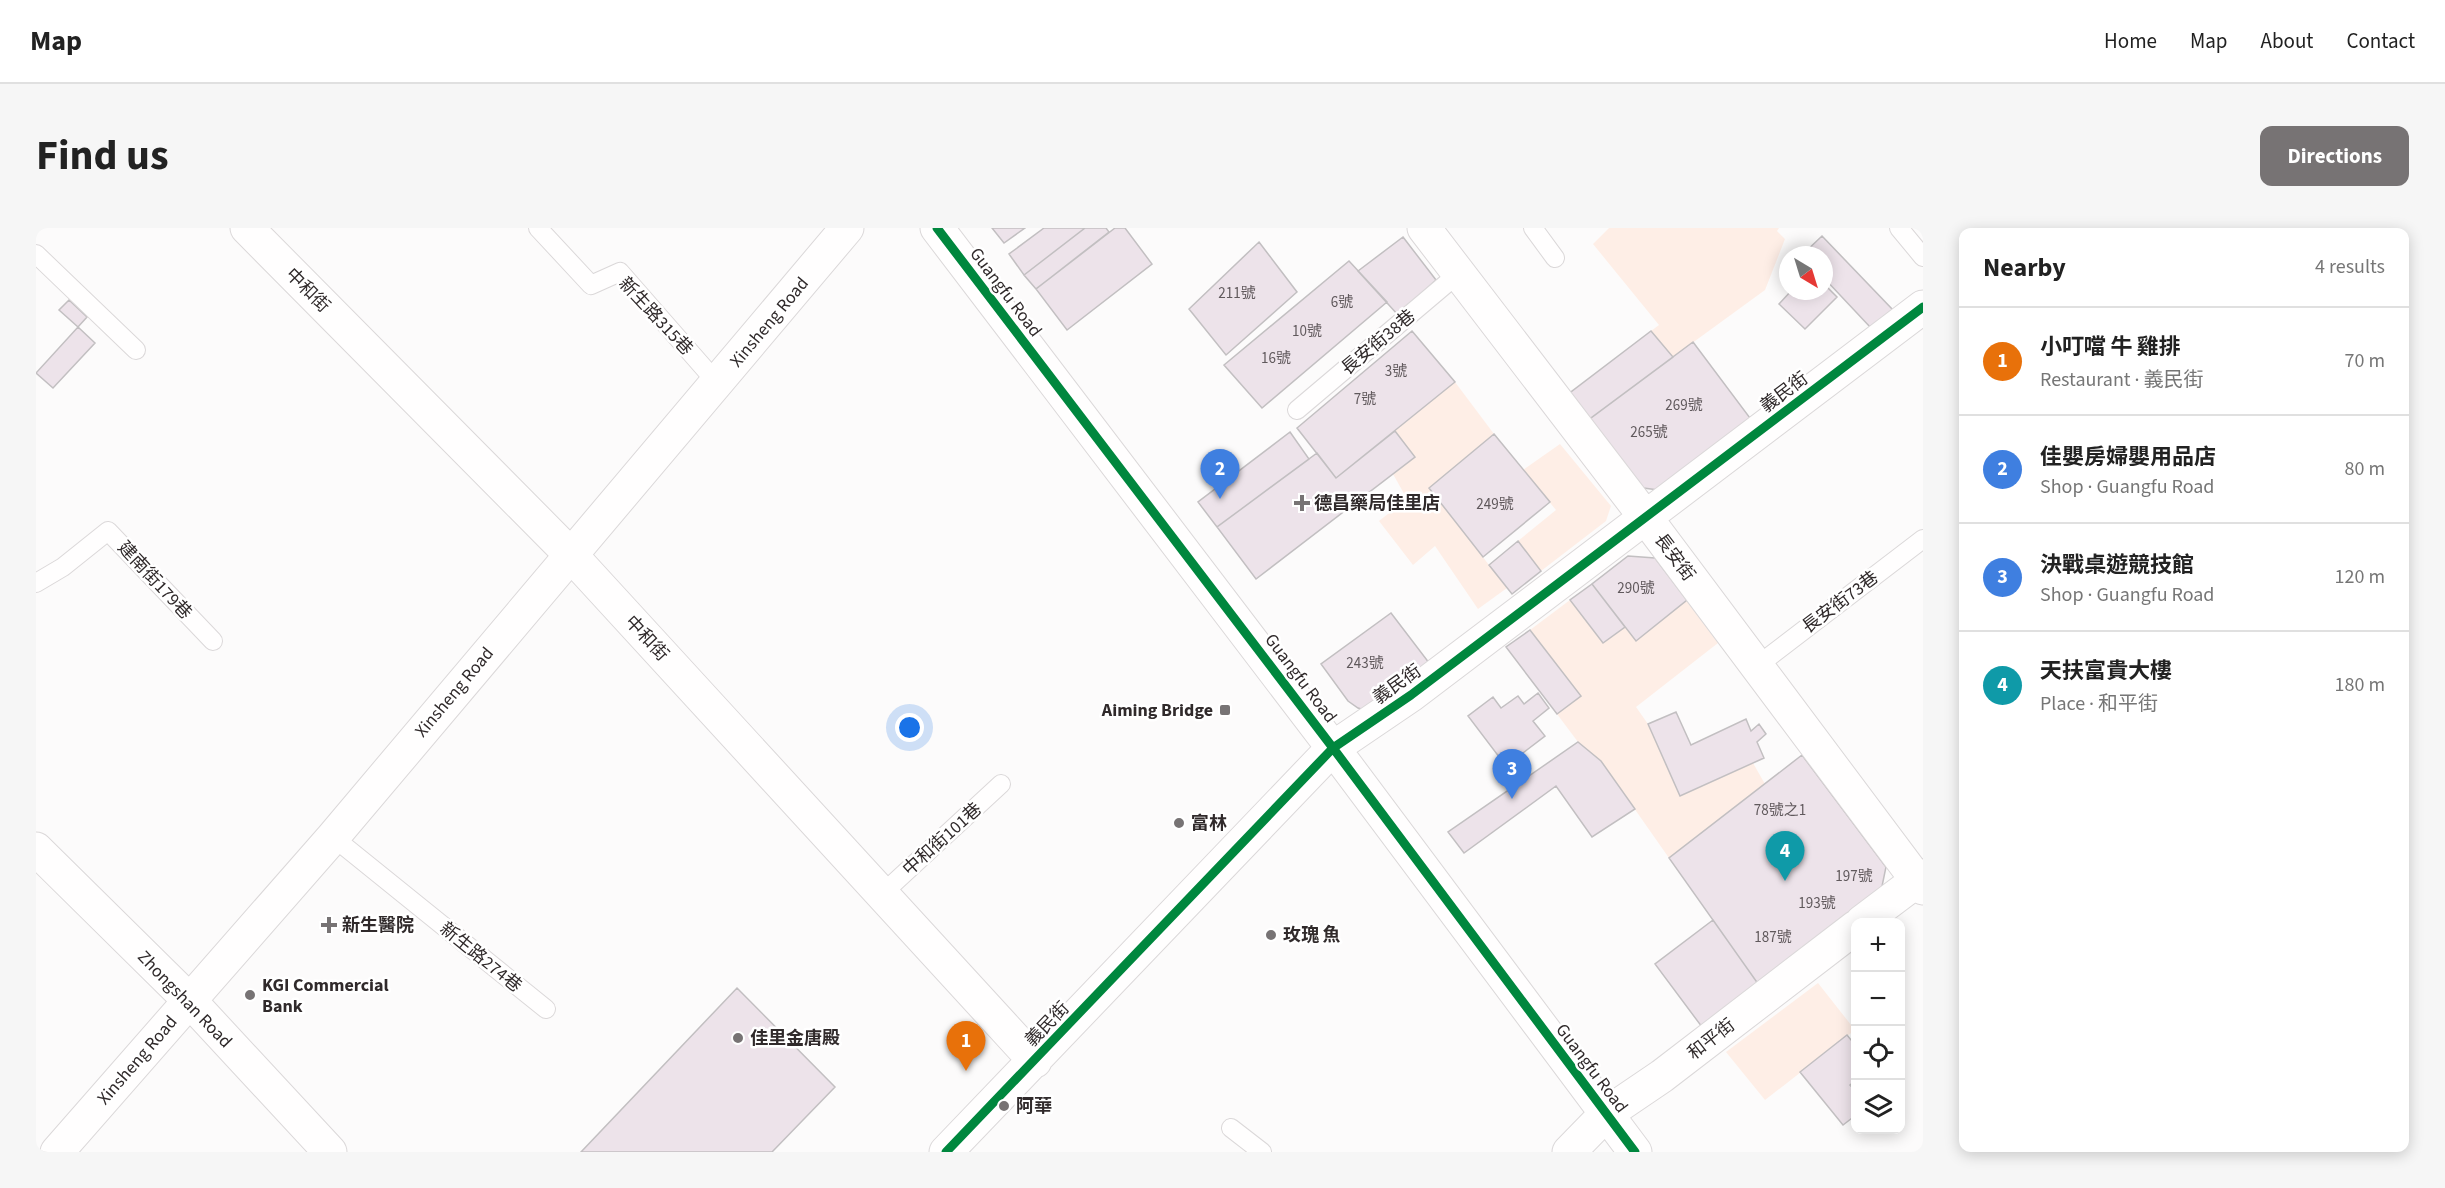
<!DOCTYPE html>
<html lang="en">
<head>
<meta charset="utf-8">
<style>
	body { margin:0; font-family:"Source Sans 3","Noto Sans TC",sans-serif; background:#f6f6f6; color:#222 }
	.controls { position:absolute; right:18px; bottom:18px; display:grid; overflow:hidden; border-radius:12px; box-shadow:0 3px 15px #0003 }
	.controls button { width:54px; height:54px; display:grid; place-items:center; padding:0; border:0; border-bottom:2px solid #e0e0e0; background:#fff; color:#222; font:30px sans-serif }
	.compass { position:absolute; left:1743px; top:18px; width:54px; height:54px; border-radius:50%; background:#fff; box-shadow:0 3px 15px #0003; rotate:142deg }
	.you { position:absolute; left:874px; top:500px; width:21px; height:21px; margin:-15px; border:4px solid #fff; border-radius:50%; background:#1a73e8; box-shadow:0 0 0 9px #1a73e833 }
	.badge { display:grid; place-items:center; width:39px; height:39px; border-radius:50%; background:#777374; color:#fff; font-size:20px; font-weight:700 }
	.pin { position:absolute; translate:-50% -50px; filter:drop-shadow(0 2px 3px #0008) }
	.pin::after { content:''; position:absolute; top:32px; width:21px; height:18px; background:inherit; clip-path:polygon(0 0,100% 0,50% 100%) }
	.list { margin:0; padding:0; list-style:none }
	h2 { display:flex; justify-content:space-between; align-items:center; height:78px; margin:0; padding:0 24px; font-size:26px }
	h2 small { font-size:20px; font-weight:400; color:#767676 }
	.list li { display:grid; grid-template-columns:39px 1fr auto; gap:18px; align-items:center; box-sizing:border-box; height:108px; padding:0 24px; border-top:2px solid #e0e0e0 }
	.list b { display:block; font-size:22px; white-space:nowrap }
	.list p { margin:0; font-size:20px; white-space:nowrap; color:#767676 }
	.list em { font-size:20px; font-style:normal; color:#767676 }
	.icon { flex:none; width:33px; height:33px; fill:none; stroke:currentColor; stroke-width:2; stroke-linecap:round; stroke-linejoin:round }
	.map { position:relative; flex:none; width:1887px; height:924px; overflow:hidden; border-radius:12px }
	header { display:flex; align-items:center; gap:36px; box-sizing:border-box; height:84px; padding:0 30px; background:#fff; border-bottom:2px solid #e0e0e0 }
	header strong { font-size:28px }
	nav { display:flex; gap:33px; margin-inline-start:auto; font-size:21px }
	.intro { display:flex; align-items:center; justify-content:space-between; box-sizing:border-box; height:144px; padding:0 36px }
	h1 { margin:0; font-size:42px }
	.button { padding:15px 27px; border-radius:12px; background:#777374; color:#fff; font-size:21px; font-weight:700 }
	main { display:flex; gap:36px; padding:0 36px }
	aside { flex:1; background:#fff; border-radius:12px; box-shadow:0 3px 15px #0003 }
	.map>svg:first-child { display:block }
</style>
</head>
<body>
<header>
<strong>Map</strong>
<nav><a>Home</a><a>Map</a><a>About</a><a>Contact</a></nav>
</header>
<div class="intro"><h1>Find us</h1><a class="button">Directions</a></div>
<main>
<div class="map">
<svg width="1887" height="924" viewBox="0 0 1887 924">
	<rect width="100%" height="100%" fill="#fcfbfb"/>
	<path fill="#feeee6" d="M 1573,0 L 1743,0 L 1741,3 L 1749,11 L 1729,62 L 1637,129 L 1615,103 L 1623,97 L 1557,16 Z
		M 1419,154 L 1458,206 L 1393,260 L 1471,360 L 1442,381 L 1399,318 L 1377,337 L 1343,293 L 1371,271 L 1357,246 L 1378,229 L 1359,203 Z
		M 1524,216 L 1575,278 L 1570,293 L 1505,343 L 1482,313 L 1520,282 L 1487,242 Z
		M 1534,372 L 1567,415 L 1589,399 L 1651,372 L 1682,415 L 1600,479 L 1612,496 L 1644,568 L 1717,535 L 1729,556 L 1633,630 L 1565,533 L 1542,514 L 1521,486 L 1545,468 L 1494,402 Z
		M 1782,755 L 1819,802 L 1729,872 L 1690,824 Z"/>
	<path fill="#ede3ea" stroke="#c2bfc1" stroke-width="1.5" d="M 956,0 L 989,0 L 968,15 Z
		M 1008,0 L 1049,0 L 988,47 L 973,26 Z
		M 1049,0 L 1070,0 L 1073,4 L 1000,61 L 988,47 Z
		M 1079,0 L 1089,0 L 1116,36 L 1031,102 L 1000,61 Z
		M 1786,8 L 1857,82 L 1835,100 L 1788,50 L 1788,27 L 1766,27 Z
		M 1367,9 L 1400,52 L 1362,87 L 1322,43 Z
		M 1223,14 L 1261,64 L 1190,127 L 1153,81 Z
		M 1313,33 L 1351,74 L 1226,180 L 1188,137 Z
		M 1788,56 L 1801,69 L 1769,101 L 1743,76 L 1755,63 L 1788,63 Z
		M 33,72 L 51,89 L 42,99 L 23,82 Z
		M 42,99 L 59,115 L 17,160 L 0,145 Z
		M 1376,103 L 1419,154 L 1300,250 L 1261,200 Z
		M 1615,103 L 1637,129 L 1551,193 L 1531,167 Z
		M 1657,114 L 1717,194 L 1630,263 L 1600,259 L 1551,193 Z
		M 1359,203 L 1379,229 L 1220,351 L 1181,299 L 1281,225 L 1300,250 Z
		M 1254,204 L 1273,231 L 1181,299 L 1162,274 Z
		M 1458,206 L 1514,274 L 1447,329 L 1393,260 Z
		M 1482,313 L 1505,343 L 1476,366 L 1453,337 Z
		M 1592,328 L 1619,330 L 1651,372 L 1600,413 L 1556,356 Z
		M 1556,356 L 1589,399 L 1567,415 L 1534,372 Z
		M 1355,385 L 1397,440 L 1332,483 L 1322,480 L 1312,473 L 1285,436 Z
		M 1494,402 L 1545,468 L 1521,486 L 1470,419 Z
		M 1502,465 L 1513,480 L 1497,493 L 1509,508 L 1470,538 L 1432,488 L 1457,469 L 1465,480 L 1482,468 L 1488,476 Z
		M 1640,484 L 1655,517 L 1710,491 L 1715,503 L 1723,496 L 1730,506 L 1721,514 L 1728,530 L 1644,568 L 1612,496 Z
		M 1542,514 L 1565,533 L 1599,581 L 1556,609 L 1520,558 L 1428,625 L 1412,604 Z
		M 1766,527 L 1850,639 L 1844,668 L 1725,760 L 1633,630 Z
		M 1677,692 L 1725,760 L 1669,803 L 1619,736 Z
		M 701,760 L 799,859 L 736,924 L 545,924 Z
		M 1811,807 L 1820,818 L 1820,852 L 1814,857 L 1820,863 L 1820,887 L 1807,897 L 1764,844 Z"/>
	<g fill="none" stroke-linecap="round" stroke-linejoin="round">
		<g stroke="#dbd8d9" stroke-width="20">
			<path id="service" d="M 502,0 L 555,57 L 584,44 L 682,156
				M 1497,0 L 1519,30
				M 1863,0 L 1887,29
				M 0,26 L 100,122
				M 1261,182 L 1423,45
				M 0,355 L 27,339 L 72,303 L 177,413
				M 1721,438 L 1887,311
				M 297,609 L 510,781
				M 846,666 L 965,556
				M 1195,900 L 1226,924"/>
		</g>
		<g stroke="#dbd8d9" stroke-width="35">
			<path id="minor" d="M 211,0 L 534,326 L 999,833
				M 901,0 L 1297,520 L 1599,924
				M 1388,0 L 1610,290 L 1887,660
				M 0,621 L 154,773 L 294,924
				M 1826,694 L 1887,648
				M 910,924 L 1297,520 L 1375,467 L 1887,79
				M 1533,924 L 1570,886 L 1626,848 L 1820,699"/>
		</g>
		<g stroke="#dbd8d9" stroke-width="35">
			<path id="secondary" d="M 21,924 L 297,609 L 811,0"/>
		</g>
		<use href="#service" stroke="#fffefe" stroke-width="18"/>
		<use href="#minor" stroke="#fffefe" stroke-width="33"/>
		<use href="#secondary" stroke="#fffefe" stroke-width="33"/>
		<g stroke="#fff" stroke-width="13">
			<path id="cycleway" d="M 901,0 L 1297,520 L 1599,924
				M 910,924 L 1297,520 L 1375,467 L 1887,79"/>
		</g>
		<use href="#cycleway" stroke="#00873e" stroke-width="9"/>
	</g>
	<g fill="#777374" stroke="#fff" stroke-width="2">
		<path d="M1263 266h6v6h6v6h-6v6h-6v-6h-6v-6h6z"/>
		<rect x="1183" y="476" width="12" height="12" rx="3"/>
		<circle cx="1143" cy="595" r="6"/>
		<path d="M290 688h6v6h6v6h-6v6h-6v-6h-6v-6h6z"/>
		<circle cx="1235" cy="707" r="6"/>
		<circle cx="214" cy="767" r="6"/>
		<circle cx="702" cy="810" r="6"/>
		<circle cx="968" cy="878" r="6"/>
	</g>
	<g text-anchor="middle" stroke-width="5" stroke-linejoin="round" paint-order="stroke">
		<g font-size="15" fill="#60595c">
			<text x="1201" y="70">211號</text>
			<text x="1306" y="79">6號</text>
			<text x="1271" y="108">10號</text>
			<text x="1240" y="135">16號</text>
			<text x="1360" y="148">3號</text>
			<text x="1329" y="176">7號</text>
			<text x="1648" y="182">269號</text>
			<text x="1613" y="209">265號</text>
			<text x="1459" y="281">249號</text>
			<text x="1600" y="365">290號</text>
			<text x="1329" y="440">243號</text>
			<text x="1744" y="587">78號之1</text>
			<text x="1818" y="653">197號</text>
			<text x="1781" y="680">193號</text>
			<text x="1737" y="714">187號</text>
		</g>
		<g font-size="18" fill="#302a2b" stroke="#fff">
			<text transform="translate(272 62) rotate(45)" y="6">中和街</text>
			<text transform="translate(970 64) rotate(53)" y="6">Guangfu Road</text>
			<text transform="translate(620 88) rotate(47)" y="6">新生路315巷</text>
			<text transform="translate(733 94) rotate(-50)" y="6">Xinsheng Road</text>
			<text transform="translate(1342 114) rotate(-40)" y="6">長安街38巷</text>
			<text transform="translate(1748 164) rotate(-37)" y="6">義民街</text>
			<text transform="translate(1639 329) rotate(53)" y="6">長安街</text>
			<text transform="translate(119 352) rotate(47)" y="6">建南街179巷</text>
			<text transform="translate(1804 374) rotate(-37)" y="6">長安街73巷</text>
			<text transform="translate(611 410) rotate(47)" y="6">中和街</text>
			<text transform="translate(1265 450) rotate(53)" y="6">Guangfu Road</text>
			<text transform="translate(1361 456) rotate(-35)" y="6">義民街</text>
			<text transform="translate(418 464) rotate(-50)" y="6">Xinsheng Road</text>
			<text transform="translate(906 611) rotate(-42)" y="6">中和街101巷</text>
			<text transform="translate(445 729) rotate(39)" y="6">新生路274巷</text>
			<text transform="translate(149 771) rotate(46)" y="6">Zhongshan Road</text>
			<text transform="translate(1011 796) rotate(-46)" y="6">義民街</text>
			<text transform="translate(1675 811) rotate(-38)" y="6">和平街</text>
			<text transform="translate(101 832) rotate(-49)" y="6">Xinsheng Road</text>
			<text transform="translate(1556 840) rotate(53)" y="6">Guangfu Road</text>
		</g>
		<g font-size="18" font-weight="bold" fill="#302a2b" stroke="#fff" text-anchor="start">
			<text x="1278" y="281">德昌藥局佳里店</text>
			<text x="1177" y="488" text-anchor="end">Aiming Bridge</text>
			<text x="1155" y="601">富林</text>
			<text x="306" y="703">新生醫院</text>
			<text x="1247" y="713">玫瑰 魚</text>
			<text x="226" y="763">KGI Commercial<tspan x="226" dy="21">Bank</tspan></text>
			<text x="714" y="816">佳里金唐殿</text>
			<text x="980" y="884">阿華</text>
		</g>
	</g>
</svg>
<div class="controls">
<button>+</button>
<button>−</button>
<button><svg class="icon" aria-label="locate" viewBox="0 0 24 24"><circle cx="12" cy="12" r="6"/><path d="M12 2v4M12 18v4M2 12h4M18 12h4"/></svg></button>
<button><svg class="icon" aria-label="layers" viewBox="0 0 24 24"><path d="M12 4l9 5-9 5-9-5zM3 14l9 5 9-5"/></svg></button>
</div>
<svg class="compass" viewBox="-18 -18 36 36"><path d="M0-13l5 13h-10z" fill="#e53935"/><path d="M0 13l5-13h-10z" fill="#767676"/></svg>
<div class="you"></div>
<div class="pin badge" style="left:930px;top:843px;background:#e8710a">1</div>
<div class="pin badge" style="left:1184px;top:271px;background:#3f7fe0">2</div>
<div class="pin badge" style="left:1476px;top:571px;background:#3f7fe0">3</div>
<div class="pin badge" style="left:1749px;top:653px;background:#0f9aa8">4</div>
</div>
<aside>
<h2>Nearby<small>4 results</small></h2>
<ul class="list">
<li><span class="badge" style="background:#e8710a">1</span><div><b>小叮噹 牛 雞排</b><p>Restaurant · 義民街</p></div><em>70 m</em></li>
<li><span class="badge" style="background:#3f7fe0">2</span><div><b>佳嬰房婦嬰用品店</b><p>Shop · Guangfu Road</p></div><em>80 m</em></li>
<li><span class="badge" style="background:#3f7fe0">3</span><div><b>決戰桌遊競技館</b><p>Shop · Guangfu Road</p></div><em>120 m</em></li>
<li><span class="badge" style="background:#0f9aa8">4</span><div><b>天扶富貴大樓</b><p>Place · 和平街</p></div><em>180 m</em></li>
</ul>
</aside>
</main>
</body>
</html>
